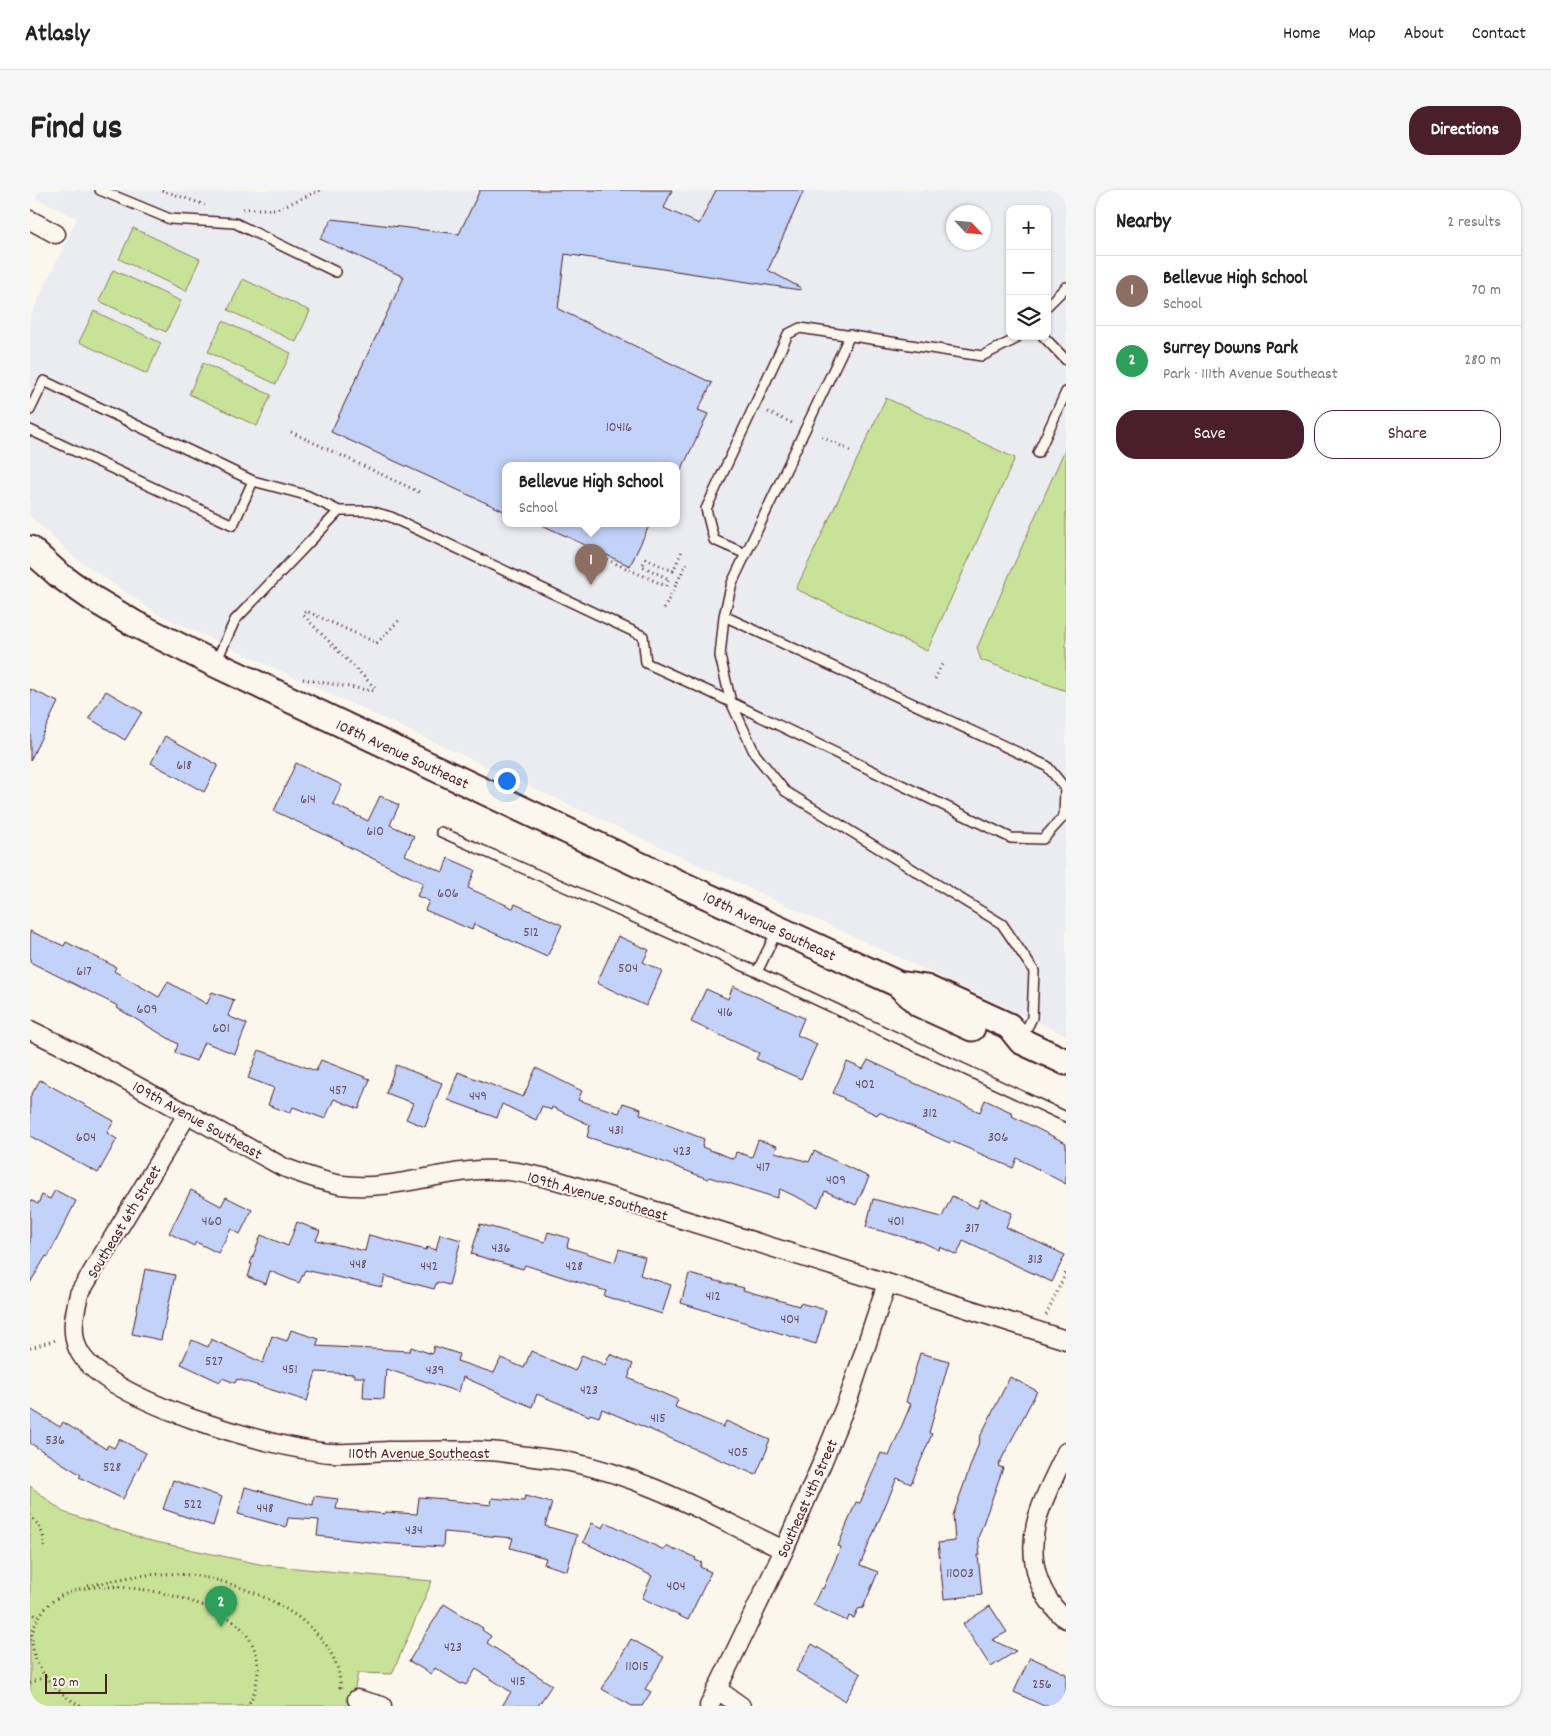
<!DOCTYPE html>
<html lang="en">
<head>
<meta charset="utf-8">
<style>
	body { margin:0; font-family:Dekko,sans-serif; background:#f6f6f6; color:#222 }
	.controls { position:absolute; right:15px; top:15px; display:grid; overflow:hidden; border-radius:10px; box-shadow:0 1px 4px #0004 }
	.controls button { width:45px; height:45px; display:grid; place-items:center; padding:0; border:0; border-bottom:1px solid #e0e0e0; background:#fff; color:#222; font:25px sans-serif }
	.compass { position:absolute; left:916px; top:15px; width:45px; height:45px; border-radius:50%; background:#fff; box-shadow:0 1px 4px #0004; rotate:116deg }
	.scale { position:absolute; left:15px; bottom:12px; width:62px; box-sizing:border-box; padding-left:5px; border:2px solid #4a1f2b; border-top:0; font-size:14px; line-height:18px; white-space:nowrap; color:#4a1f2b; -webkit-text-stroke:4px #fbf7ec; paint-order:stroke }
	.you { position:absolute; left:476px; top:590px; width:18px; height:18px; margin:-12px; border:4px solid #fff; border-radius:50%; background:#1a73e8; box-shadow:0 0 0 8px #1a73e833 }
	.badge { display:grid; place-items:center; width:32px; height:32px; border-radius:50%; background:#4a1f2b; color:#fff; font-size:16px; font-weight:700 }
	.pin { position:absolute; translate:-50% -41px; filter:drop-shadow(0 1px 2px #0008) }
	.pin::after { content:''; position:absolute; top:26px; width:18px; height:15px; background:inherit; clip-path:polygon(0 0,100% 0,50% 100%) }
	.popup { position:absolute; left:472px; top:272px; width:178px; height:65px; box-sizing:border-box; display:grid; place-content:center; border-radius:10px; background:#fff; filter:drop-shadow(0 1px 4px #0005); font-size:16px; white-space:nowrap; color:#767676 }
	.popup b { font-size:19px; color:#222 }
	.popup::after { content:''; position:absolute; left:50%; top:100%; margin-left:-10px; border:10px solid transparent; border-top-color:#fff }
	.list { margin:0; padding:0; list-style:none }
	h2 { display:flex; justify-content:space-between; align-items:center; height:65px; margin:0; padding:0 20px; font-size:21px }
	h2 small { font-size:16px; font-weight:400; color:#767676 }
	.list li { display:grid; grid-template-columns:32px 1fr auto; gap:15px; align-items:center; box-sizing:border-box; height:70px; padding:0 20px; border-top:1px solid #e0e0e0 }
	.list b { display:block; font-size:19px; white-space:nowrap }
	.list p { margin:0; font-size:16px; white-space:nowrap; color:#767676 }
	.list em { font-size:16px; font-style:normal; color:#767676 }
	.actions { display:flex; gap:10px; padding:15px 20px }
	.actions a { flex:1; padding:11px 0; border:1px solid #4a1f2b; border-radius:20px; text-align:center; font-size:18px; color:#4a1f2b }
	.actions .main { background:#4a1f2b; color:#fff }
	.icon { flex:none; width:28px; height:28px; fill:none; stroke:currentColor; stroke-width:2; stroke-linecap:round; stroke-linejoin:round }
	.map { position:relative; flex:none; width:1036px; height:1516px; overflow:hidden; border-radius:20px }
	header { display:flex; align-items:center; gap:30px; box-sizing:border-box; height:70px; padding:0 25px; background:#fff; border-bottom:1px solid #e0e0e0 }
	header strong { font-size:24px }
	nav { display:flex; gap:28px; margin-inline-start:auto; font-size:18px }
	.intro { display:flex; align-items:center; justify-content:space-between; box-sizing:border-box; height:120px; padding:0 30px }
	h1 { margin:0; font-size:35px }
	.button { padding:12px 22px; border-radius:20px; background:#4a1f2b; color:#fff; font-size:18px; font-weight:700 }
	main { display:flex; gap:30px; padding:0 30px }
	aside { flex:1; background:#fff; border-radius:20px; box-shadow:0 1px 4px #0004 }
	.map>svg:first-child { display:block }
</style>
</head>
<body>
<header>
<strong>Atlasly</strong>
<nav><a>Home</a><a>Map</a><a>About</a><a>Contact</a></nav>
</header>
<div class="intro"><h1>Find us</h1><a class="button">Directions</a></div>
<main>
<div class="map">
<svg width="1036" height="1516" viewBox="0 0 1036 1516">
	<rect width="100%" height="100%" fill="#fbf7ec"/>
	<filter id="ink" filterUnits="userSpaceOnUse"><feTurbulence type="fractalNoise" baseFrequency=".02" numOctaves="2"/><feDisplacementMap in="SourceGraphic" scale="10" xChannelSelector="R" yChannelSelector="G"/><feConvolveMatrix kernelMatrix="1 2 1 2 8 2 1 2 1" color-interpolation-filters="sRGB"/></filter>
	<g filter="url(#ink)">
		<path fill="#eaecf0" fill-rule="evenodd" d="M 0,0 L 1036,0 L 1036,845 L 126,423 L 44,367 L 0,326 L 0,127 L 47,28 L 0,5 ZM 980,19 L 1017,19 L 1017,146 L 980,146 ZM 924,22 L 954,22 L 954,52 L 924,52 ZM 476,276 L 646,276 L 646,334 L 476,334 Z"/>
		<path fill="#c8e298" stroke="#898062" d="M 103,38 L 170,69 L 156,101 L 89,69 Z
			M 83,80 L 151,111 L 136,142 L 69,111 Z
			M 213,89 L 280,121 L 266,152 L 198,120 Z
			M 64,121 L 131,153 L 117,184 L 49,152 Z
			M 193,131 L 261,163 L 246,194 L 178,162 Z
			M 173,173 L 241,205 L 227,236 L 159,204 Z
			M 856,208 L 985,268 L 897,461 L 766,399 Z
			M 1036,257 L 1036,501 L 951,470 L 947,458 Z
			M 0,1296 L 33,1322 L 117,1350 L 234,1375 L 402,1391 L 362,1484 L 328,1483 L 321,1516 L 0,1516 Z"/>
		<path fill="#c3d2f9" stroke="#4a1f2b" d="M 450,0 L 642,0 L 634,18 L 669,34 L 686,0 L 774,0 L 738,80 L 771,98 L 770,100 L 535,64 L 528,119 L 682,193 L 668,220 L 678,224 L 646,291 L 646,276 L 476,276 L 476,322 L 301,242 L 374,87 L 290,49 L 302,29 L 429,44 Z
			M 510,334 L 620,334 L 600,376 Z
			M 0,499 L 28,512 L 0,571 Z
			M 76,501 L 112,522 L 95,550 L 59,528 Z
			M 135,546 L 188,575 L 174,602 L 121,573 Z
			M 266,573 L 312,595 L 303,614 L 338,631 L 350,606 L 369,615 L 360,635 L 384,646 L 375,665 L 413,682 L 418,668 L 445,680 L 438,698 L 483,718 L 485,714 L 532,735 L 517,767 L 444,734 L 442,740 L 395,720 L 399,711 L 387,706 L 393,693 L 313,654 L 313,653 L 244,621 Z
			M 0,741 L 34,756 L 36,752 L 86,777 L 84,781 L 129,807 L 138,792 L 177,814 L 182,802 L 204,810 L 198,826 L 217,834 L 205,864 L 174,852 L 166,871 L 145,863 L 148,854 L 87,818 L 88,816 L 0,772 Z
			M 588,746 L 619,760 L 613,772 L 632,781 L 616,816 L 567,793 Z
			M 703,796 L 774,828 L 767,845 L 787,854 L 771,889 L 726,869 L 729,863 L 661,832 L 676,799 L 698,809 Z
			M 229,860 L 286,881 L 291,870 L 340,889 L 329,919 L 304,909 L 295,929 L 263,917 L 260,923 L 238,915 L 244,898 L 218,888 Z
			M 838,870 L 866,883 L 866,885 L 950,922 L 955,910 L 983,923 L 982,926 L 1036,953 L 1036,994 L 987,968 L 983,978 L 921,951 L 920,953 L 849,922 L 847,925 L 813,909 L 814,908 L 803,903 L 817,872 L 833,879 Z
			M 366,875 L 412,893 L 395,937 L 376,929 L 383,913 L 356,903 Z
			M 506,878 L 552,901 L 548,910 L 589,923 L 593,913 L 611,919 L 610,924 L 674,949 L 672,957 L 704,969 L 706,962 L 722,967 L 728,950 L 747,956 L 745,962 L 779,972 L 784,961 L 839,987 L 826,1015 L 795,1001 L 788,1017 L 750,999 L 747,1008 L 679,987 L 678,989 L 620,967 L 557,947 L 560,935 L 522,917 L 521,920 L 512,916 L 506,930 L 472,914 L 467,928 L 418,910 L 428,882 L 493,907 Z
			M 10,890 L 84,931 L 77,943 L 87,949 L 68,983 L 0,946 L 0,907 Z
			M 25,1000 L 46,1011 L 18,1067 L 16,1066 L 0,1093 L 0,1010 L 8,1014 L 12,1005 L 20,1009 Z
			M 161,1000 L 191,1016 L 196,1007 L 222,1020 L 210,1044 L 201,1039 L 188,1063 L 166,1052 L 164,1056 L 139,1043 Z
			M 922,1006 L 947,1018 L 951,1009 L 982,1023 L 976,1037 L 1035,1065 L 1022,1092 L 933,1051 L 927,1065 L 910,1057 L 909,1060 L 892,1052 L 836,1037 L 843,1009 L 912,1027 Z
			M 267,1032 L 290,1041 L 286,1050 L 335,1061 L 339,1045 L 396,1060 L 397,1057 L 406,1060 L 410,1044 L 431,1050 L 419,1095 L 407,1092 L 404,1099 L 355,1086 L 352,1097 L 275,1080 L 269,1093 L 240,1081 L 236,1094 L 218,1087 L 222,1074 L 220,1074 L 231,1045 L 258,1056 Z
			M 450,1034 L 515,1052 L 518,1042 L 539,1048 L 537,1057 L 585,1072 L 589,1059 L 615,1067 L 610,1085 L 641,1095 L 632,1124 L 574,1106 L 576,1101 L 495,1075 L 493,1079 L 441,1064 Z
			M 115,1079 L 145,1085 L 131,1150 L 102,1144 Z
			M 659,1084 L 714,1098 L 713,1100 L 769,1116 L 770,1113 L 796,1120 L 786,1154 L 651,1113 Z
			M 261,1140 L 289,1149 L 286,1156 L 380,1161 L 381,1157 L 402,1164 L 404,1156 L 429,1164 L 427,1171 L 464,1183 L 471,1168 L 494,1178 L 501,1161 L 545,1181 L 552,1165 L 575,1175 L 580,1164 L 603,1174 L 599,1183 L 600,1184 L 598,1188 L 648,1210 L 645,1217 L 693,1237 L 696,1231 L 740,1250 L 737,1256 L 738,1257 L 726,1285 L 572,1219 L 569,1227 L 560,1224 L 559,1226 L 507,1204 L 502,1217 L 433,1187 L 429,1202 L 356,1179 L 354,1209 L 333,1208 L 334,1187 L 324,1187 L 324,1184 L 286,1182 L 277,1211 L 207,1189 L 205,1193 L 192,1188 L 190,1192 L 151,1174 L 162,1150 L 178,1157 L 181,1149 L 233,1173 L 242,1146 L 257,1151 Z
			M 890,1163 L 919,1171 L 899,1243 L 902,1244 L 881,1294 L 867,1288 L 830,1375 L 848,1382 L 833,1418 L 828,1419 L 824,1428 L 819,1426 L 817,1431 L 783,1415 L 791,1398 L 793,1399 L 811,1357 L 808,1356 L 826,1312 L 830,1313 L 851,1263 L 859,1266 L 881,1214 L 876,1212 Z
			M 980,1187 L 1007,1201 L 968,1276 L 973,1278 L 948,1348 L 950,1365 L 948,1365 L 952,1405 L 914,1409 L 908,1353 L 925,1351 L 923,1325 L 950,1249 L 949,1249 Z
			M 0,1219 L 30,1237 L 33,1232 L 76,1259 L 78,1255 L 84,1258 L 89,1249 L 116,1263 L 93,1309 L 49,1287 L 51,1285 L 0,1253 Z
			M 143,1290 L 192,1307 L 183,1336 L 133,1319 Z
			M 215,1297 L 283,1315 L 284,1306 L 308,1309 L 306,1319 L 355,1324 L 355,1322 L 387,1324 L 389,1307 L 416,1309 L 416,1310 L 461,1315 L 462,1308 L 494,1311 L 495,1306 L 522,1313 L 515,1336 L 547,1345 L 537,1381 L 514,1374 L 516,1368 L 480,1358 L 483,1348 L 414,1342 L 413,1357 L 348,1353 L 287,1346 L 289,1330 L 258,1328 L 256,1337 L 208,1324 Z
			M 576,1332 L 634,1360 L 636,1356 L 646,1361 L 646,1359 L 666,1368 L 665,1370 L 672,1373 L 670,1377 L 681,1382 L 658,1430 L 612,1408 L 622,1386 L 553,1352 L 562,1333 L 573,1338 Z
			M 414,1414 L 453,1438 L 452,1440 L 461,1446 L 457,1453 L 522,1495 L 508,1516 L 472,1516 L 481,1502 L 446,1479 L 436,1495 L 432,1493 L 431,1494 L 405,1478 L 401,1484 L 379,1471 Z
			M 960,1416 L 977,1442 L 962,1450 L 986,1461 L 961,1477 L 933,1434 Z
			M 601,1449 L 634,1467 L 615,1499 L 621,1502 L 612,1516 L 602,1516 L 572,1499 Z
			M 782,1454 L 831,1484 L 815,1511 L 766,1481 Z
			M 1000,1467 L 1036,1484 L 1036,1516 L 1014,1516 L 984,1502 Z"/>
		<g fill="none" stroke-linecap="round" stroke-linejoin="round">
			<g stroke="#4a1f2b" stroke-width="12">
				<path id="lane" d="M 70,0 L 140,29 L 205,33 L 306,82
					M 1017,116 L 1036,97
					M 820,145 L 702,393 L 694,426 L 690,466 L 701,512 L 725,564 L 755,601 L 972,734 L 1004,781 L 1002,828 L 992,848
					M 1013,146 L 1036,170
					M 0,220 L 14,191 L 223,291 L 276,305 L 309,321 L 340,321 L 361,327 L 613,446 L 616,473 L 682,503 L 981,648 L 1013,649 L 1034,626 L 1035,598 L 1017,576 L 694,426
					M 0,240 L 203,335 L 223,291
					M 1008,263 L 1036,202
					M 716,364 L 684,350 L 676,319 L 758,144 L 770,138 L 952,166 L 984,150 L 988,146
					M 185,474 L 205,430 L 309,321
					M 411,642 L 727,782
					M 747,741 L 727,782 L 1036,927"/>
			</g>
			<g stroke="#4a1f2b" stroke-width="21">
				<path id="street" d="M 0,30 L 26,44
					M 0,840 L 49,864 L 253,977 C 272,984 292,992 312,995 C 358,1001 404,983 449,980 C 476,978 503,985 529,991 L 857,1093 L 1036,1150
					M 158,923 L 49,1104 C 45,1122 40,1141 48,1159 C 70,1210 248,1260 302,1263 C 320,1264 340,1262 358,1261 C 391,1261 423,1260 456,1261 C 469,1261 483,1264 496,1266 C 511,1268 526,1269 540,1272 C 616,1287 684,1327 754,1360
					M 1036,1262 C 1016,1306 992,1341 1009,1391 C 1014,1405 1024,1420 1036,1429
					M 688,1500 L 711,1516
					M 327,1509 L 352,1516
					M 679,1516 L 754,1360 L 792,1273 L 819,1207 L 857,1093"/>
			</g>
			<g stroke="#4a1f2b" stroke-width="29">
				<path id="secondary" d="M 0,359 L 29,385 L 65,410 L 105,434 L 185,474 L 616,678 L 868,794 L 896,798 L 979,836 L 991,851 L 1036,872
					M 868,794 L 889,814 L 942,838"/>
			</g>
			<path stroke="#4a1f2b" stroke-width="3" stroke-dasharray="1 4" stroke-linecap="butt" d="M 132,0 L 175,15
				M 213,19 L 247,19 L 291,0
				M 738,222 L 762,233
				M 261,242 L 389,302
				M 792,247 L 821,261
				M 563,384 L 571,367 L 636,396 L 639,389 L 612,376 L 616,369 L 643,381 L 652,361
				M 634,419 L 658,370
				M 273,489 L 343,501 L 345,498 L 273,425 L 276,421 L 347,453 L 371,428
				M 905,489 L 913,472
				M 1016,1125 L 1036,1083
				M 0,1158 L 26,1150
				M 0,1325 C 8,1334 16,1345 14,1358
				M 58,1396 C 92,1388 125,1381 160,1385 C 216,1392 312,1432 310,1499
				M 0,1422 L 8,1427
				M 0,1493 L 12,1488
				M 50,1516 C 25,1500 0,1479 2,1443 C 8,1425 17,1412 35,1404 C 75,1385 168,1406 203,1431 C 218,1442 229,1461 228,1480 C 227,1493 225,1505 217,1516"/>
			<use href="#lane" stroke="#fbf7ec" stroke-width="9"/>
			<use href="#street" stroke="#fbf7ec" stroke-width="18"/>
			<use href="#secondary" stroke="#fbf7ec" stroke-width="25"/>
		</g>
	</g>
	<g text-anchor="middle" stroke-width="4" stroke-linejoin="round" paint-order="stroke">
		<g font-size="14" fill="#684c5e">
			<text x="589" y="241">10416</text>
			<text x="154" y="579">618</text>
			<text x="278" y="613">614</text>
			<text x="345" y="645">610</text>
			<text x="418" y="707">606</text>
			<text x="501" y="746">512</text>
			<text x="598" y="782">504</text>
			<text x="54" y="785">617</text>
			<text x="117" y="823">609</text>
			<text x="695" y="826">416</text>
			<text x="191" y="842">601</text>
			<text x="835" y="898">402</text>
			<text x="308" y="904">457</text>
			<text x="448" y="910">449</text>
			<text x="900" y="927">312</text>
			<text x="586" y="944">431</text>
			<text x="56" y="951">604</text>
			<text x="968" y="951">306</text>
			<text x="652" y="965">423</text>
			<text x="733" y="981">417</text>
			<text x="806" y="994">409</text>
			<text x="182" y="1035">460</text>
			<text x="866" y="1035">401</text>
			<text x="942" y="1042">317</text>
			<text x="471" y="1062">436</text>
			<text x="1005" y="1073">313</text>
			<text x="328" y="1078">448</text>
			<text x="399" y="1080">442</text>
			<text x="544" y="1080">428</text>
			<text x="683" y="1110">412</text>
			<text x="760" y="1133">404</text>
			<text x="184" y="1175">527</text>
			<text x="260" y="1183">451</text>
			<text x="405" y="1184">439</text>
			<text x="559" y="1204">423</text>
			<text x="628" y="1232">415</text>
			<text x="25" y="1254">536</text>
			<text x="708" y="1266">405</text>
			<text x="82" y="1281">528</text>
			<text x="163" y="1318">522</text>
			<text x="235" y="1322">448</text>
			<text x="384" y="1344">434</text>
			<text x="930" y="1387">11003</text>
			<text x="646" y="1400">404</text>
			<text x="423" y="1461">423</text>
			<text x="607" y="1480">11015</text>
			<text x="488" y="1495">415</text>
			<text x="1012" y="1498">256</text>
		</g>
		<g font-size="16" fill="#4a1f2b" stroke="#fbf7ec">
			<text transform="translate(373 563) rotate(25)" y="6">108th Avenue Southeast</text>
			<text transform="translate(740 735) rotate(25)" y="6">108th Avenue Southeast</text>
			<text transform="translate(168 929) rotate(29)" y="6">109th Avenue Southeast</text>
			<text transform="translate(568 1005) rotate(16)" y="6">109th Avenue Southeast</text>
			<text transform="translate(93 1031) rotate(-59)" y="6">Southeast 6th Street</text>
			<text x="389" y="1268">110th Avenue Southeast</text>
			<text transform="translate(776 1308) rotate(-66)" y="6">Southeast 4th Street</text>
		</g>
	</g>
</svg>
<div class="controls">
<button>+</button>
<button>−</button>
<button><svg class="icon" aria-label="layers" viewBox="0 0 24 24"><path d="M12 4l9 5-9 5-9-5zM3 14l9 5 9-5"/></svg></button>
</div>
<svg class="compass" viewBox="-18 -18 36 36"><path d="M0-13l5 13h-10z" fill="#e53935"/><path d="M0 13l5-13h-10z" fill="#767676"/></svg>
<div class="scale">20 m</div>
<div class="you"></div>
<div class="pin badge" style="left:561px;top:395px;background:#8d6e63">1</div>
<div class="popup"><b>Bellevue High School</b>School</div>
<div class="pin badge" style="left:191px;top:1437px;background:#2e9e5b">2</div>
</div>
<aside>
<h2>Nearby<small>2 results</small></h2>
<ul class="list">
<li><span class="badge" style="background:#8d6e63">1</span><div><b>Bellevue High School</b><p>School</p></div><em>70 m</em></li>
<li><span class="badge" style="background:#2e9e5b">2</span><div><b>Surrey Downs Park</b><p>Park · 111th Avenue Southeast</p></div><em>280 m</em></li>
</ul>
<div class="actions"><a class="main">Save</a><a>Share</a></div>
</aside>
</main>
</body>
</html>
